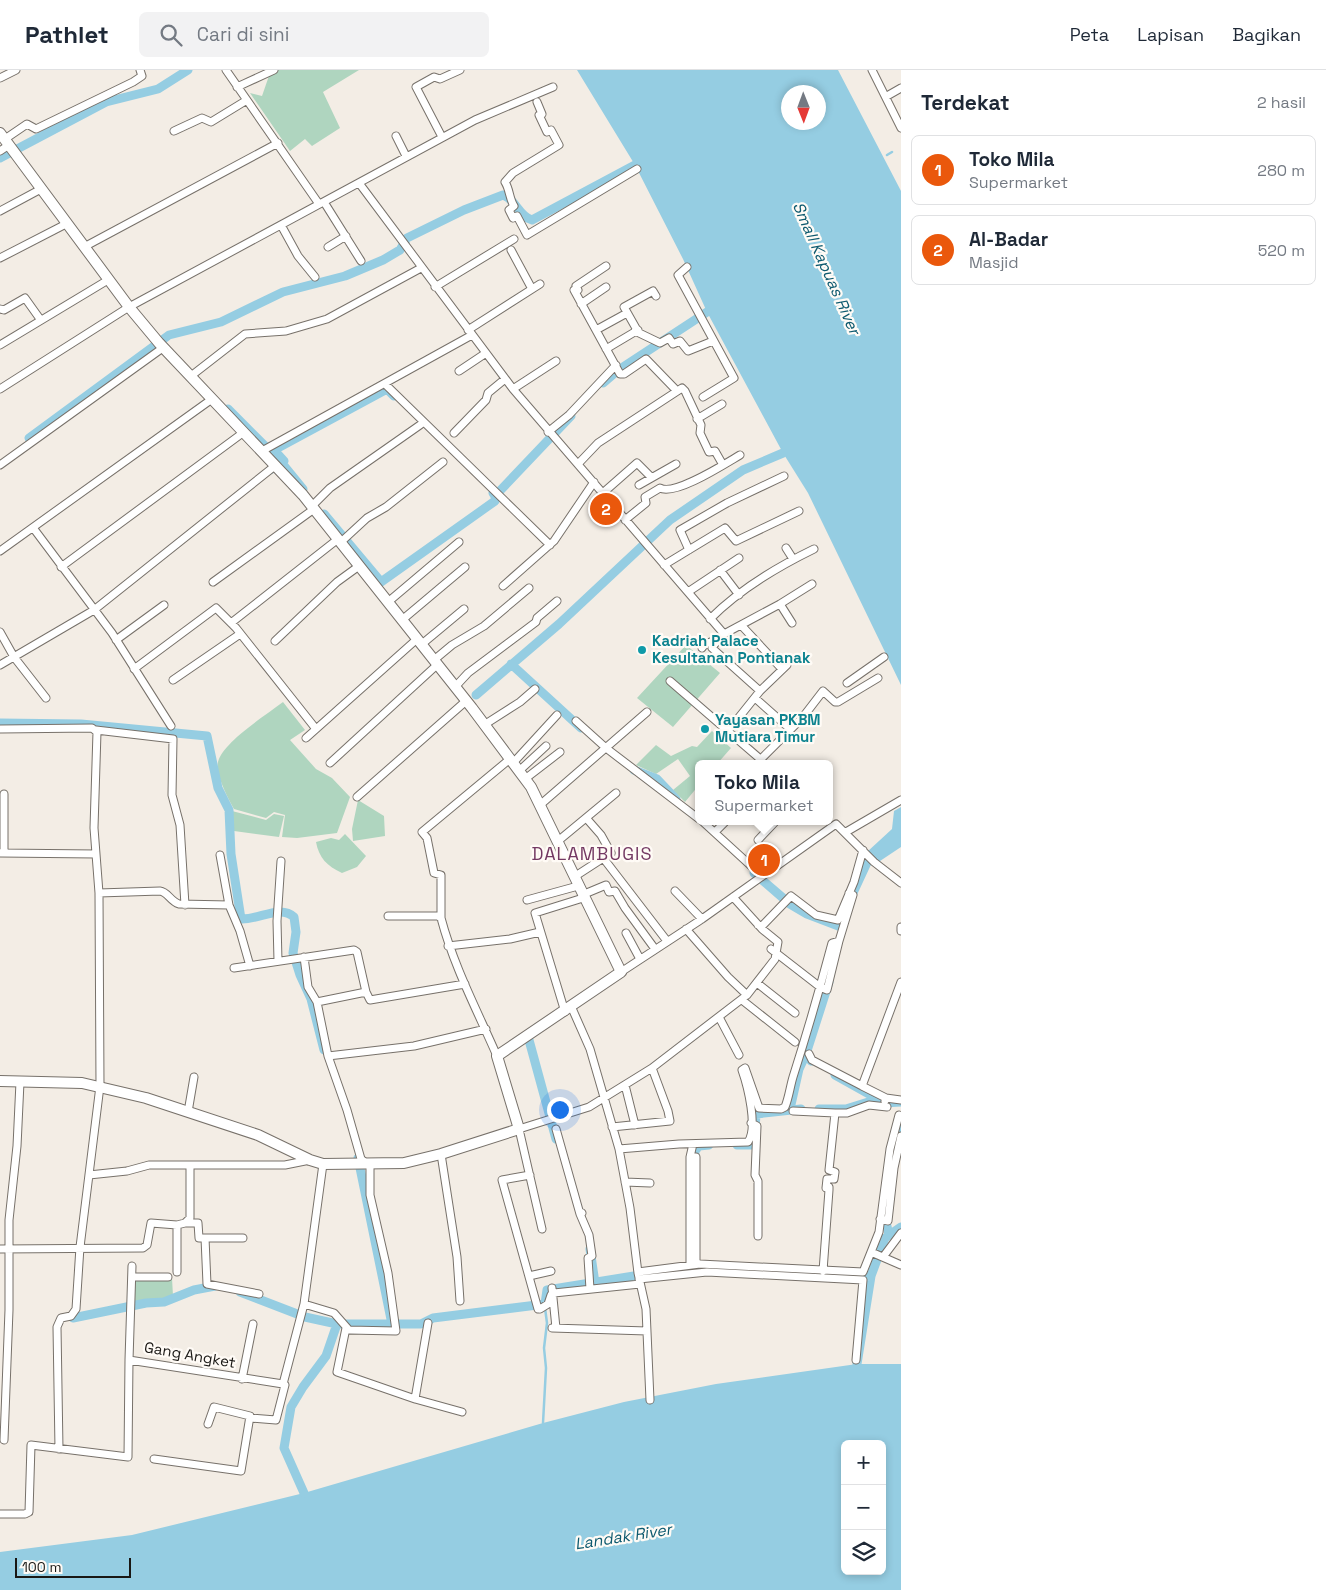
<!DOCTYPE html>
<html lang="id">
<head>
<meta charset="utf-8">
<style>
	body { margin:0; font-family:"Space Grotesk",sans-serif; background:#f2f2f3; color:#1f2937 }
	.controls { position:absolute; right:15px; bottom:15px; display:grid; overflow:hidden; border-radius:8px; box-shadow:0 2px 8px #0003 }
	.controls button { width:45px; height:45px; display:grid; place-items:center; padding:0; border:0; border-bottom:1px solid #e0e1e3; background:#fff; color:#1f2937; font:25px sans-serif }
	.compass { position:absolute; left:781px; top:15px; width:45px; height:45px; border-radius:50%; background:#fff; box-shadow:0 2px 8px #0003; rotate:179deg }
	.scale { position:absolute; left:15px; bottom:12px; width:116px; box-sizing:border-box; padding-left:5px; border:2px solid #191714; border-top:0; font-size:14px; line-height:18px; white-space:nowrap; color:#191714; -webkit-text-stroke:4px #fffbf6; paint-order:stroke }
	.you { position:absolute; left:559px; top:1039px; width:18px; height:18px; margin:-12px; border:4px solid #fff; border-radius:50%; background:#1a73e8; box-shadow:0 0 0 8px #1a73e833 }
	.badge { display:grid; place-items:center; width:32px; height:32px; border-radius:50%; background:#ea580c; color:#fff; font-size:16px; font-weight:700 }
	.pin { position:absolute; translate:-50% -50%; border:2px solid #fff; box-shadow:0 1px 5px #0006 }
	.popup { position:absolute; left:695px; top:690px; width:138px; height:65px; box-sizing:border-box; display:grid; place-content:center; border-radius:8px; background:#fff; filter:drop-shadow(0 1px 4px #0005); font-size:16px; white-space:nowrap; color:#747a83 }
	.popup b { font-size:19px; color:#1f2937 }
	.popup::after { content:''; position:absolute; left:50%; top:100%; margin-left:-10px; border:10px solid transparent; border-top-color:#fff }
	.list { margin:0; padding:0; list-style:none }
	h2 { display:flex; justify-content:space-between; align-items:center; height:65px; margin:0; padding:0 20px; font-size:21px }
	h2 small { font-size:16px; font-weight:400; color:#747a83 }
	.list li { display:grid; grid-template-columns:32px 1fr auto; gap:15px; align-items:center; box-sizing:border-box; height:70px; margin:0 10px 10px; padding:0 10px; border:1px solid #e0e1e3; border-radius:8px }
	.list b { display:block; font-size:19px; white-space:nowrap }
	.list p { margin:0; font-size:16px; white-space:nowrap; color:#747a83 }
	.list em { font-size:16px; font-style:normal; color:#747a83 }
	.icon { flex:none; width:28px; height:28px; fill:none; stroke:currentColor; stroke-width:2; stroke-linecap:round; stroke-linejoin:round }
	.map { position:relative; flex:none; width:901px; height:1520px; overflow:hidden }
	header { display:flex; align-items:center; gap:30px; box-sizing:border-box; height:70px; padding:0 25px; background:#fff; border-bottom:1px solid #e0e1e3 }
	header strong { font-size:24px }
	nav { display:flex; gap:28px; margin-inline-start:auto; font-size:18px }
	.search { width:350px; height:45px; background:#f2f2f3; display:flex; align-items:center; gap:12px; box-sizing:border-box; padding:0 18px; border-radius:8px; color:#747a83; font-size:19px }
	main { display:flex }
	aside { flex:1; background:#fff }
	.map>svg:first-child { display:block }
</style>
</head>
<body>
<header>
<strong>Pathlet</strong>
<div class="search"><svg class="icon" aria-label="search" viewBox="0 0 24 24"><circle cx="10" cy="10" r="6"/><path d="M15 15l6 6"/></svg>Cari di sini</div>
<nav><a>Peta</a><a>Lapisan</a><a>Bagikan</a></nav>
</header>
<main>
<div class="map">
<svg width="901" height="1520" viewBox="0 0 901 1520">
	<rect width="100%" height="100%" fill="#f3ede5"/>
	<path fill="#afd5bf" d="M 271,0 L 359,0 L 323,22 L 340,58 L 312,76 L 305,69 L 290,81 L 250,23 L 262,26 Z
		M 686,575 L 720,603 L 673,657 L 637,628 Z
		M 283,632 L 305,660 L 290,670 L 316,699 L 332,708 L 350,727 L 337,763 L 297,768 L 282,767 L 285,745 L 274,742 L 266,748 L 234,739 C 228,728 215,704 218,692 C 223,672 266,645 283,632 Z
		M 712,661 L 731,678 L 717,694 L 699,694 L 699,715 L 685,732 L 673,720 L 690,706 L 678,689 L 656,704 L 636,695 L 656,675 L 671,686 L 692,676 L 697,677 Z
		M 358,730 L 384,746 L 385,766 L 353,771 L 352,759 Z
		M 232,741 L 266,750 L 274,744 L 284,746 L 279,767 L 234,761 Z
		M 345,764 L 366,786 L 357,797 L 342,803 C 327,796 319,788 316,772 L 331,768 L 339,770 Z
		M 133,1207 L 172,1208 L 173,1226 L 153,1231 L 132,1231 Z"/>
	<path fill="#95cde2" fill-rule="evenodd" d="M 577,0 L 838,0 L 901,121 L 901,615 L 808,423 L 783,383 L 707,242 L 683,189 L 635,95 ZM 788,22 L 818,22 L 818,52 L 788,52 Z
		M 901,737 L 901,777 L 877,793 L 867,782 L 892,759 L 894,741 Z
		M 857,1294 L 901,1294 L 901,1520 L 0,1520 L 0,1482 L 132,1465 L 304,1423 L 543,1353 L 624,1332 L 716,1314 ZM 845,1374 L 882,1374 L 882,1501 L 845,1501 Z"/>
	<g fill="none" stroke-linecap="round" stroke-linejoin="round">
		<path stroke="#95cde2" stroke-width="2.5" d="M 887,85 L 892,82
			M 543,1353 L 546,1298 L 544,1278 L 547,1253 L 545,1238"/>
		<path stroke="#95cde2" stroke-width="9" d="M 0,88 L 106,32 L 158,19 L 188,0
			M 603,313 L 617,301 L 707,242
			M 228,339 L 281,392 L 303,419
			M 29,368 L 169,265 L 221,252 L 283,222 L 345,206 L 383,190 L 400,180 L 407,168 L 464,140 L 503,125 C 517,130 518,146 532,150 L 635,95
			M 270,400 L 284,391 L 274,380 L 387,319 L 394,326
			M 493,423 L 495,426 L 571,346
			M 324,444 L 381,512 L 495,431 L 495,426
			M 511,594 L 581,658
			M 476,625 L 559,554 L 670,450 L 743,400 L 783,383
			M 0,653 L 81,654 L 207,666 L 218,718 L 229,740 L 231,784 L 241,849 C 259,850 280,834 294,847 L 296,862 L 293,883 L 300,905 L 311,929 L 324,980
			M 634,700 L 657,709 L 676,729
			M 754,803 L 790,834 L 807,844 L 841,857
			M 851,827 L 870,786
			M 529,970 L 556,1069
			M 811,991 L 806,984 L 829,912
			M 835,1005 L 878,1029
			M 790,1039 L 799,999 L 806,984
			M 819,1039 L 846,1039 L 878,1029 L 883,1033 L 901,1032
			M 737,1075 L 754,1075 L 756,1044 L 801,1039
			M 358,1088 L 392,1254
			M 694,1094 L 695,1081 L 699,1076 L 709,1075
			M 890,1103 L 901,1052
			M 886,1123 L 886,1152 L 889,1165
			M 590,1179 L 595,1213
			M 687,1198 L 729,1199
			M 831,1204 L 871,1206
			M 240,1222 L 305,1247 L 337,1254 L 421,1254 L 433,1248 L 545,1234 L 547,1220 L 646,1204
			M 73,1248 L 146,1233 L 164,1232 L 194,1220 L 215,1216
			M 857,1294 L 871,1206 L 885,1168 L 901,1157
			M 304,1423 L 284,1378 L 291,1337 L 303,1317 L 326,1286 L 337,1254"/>
		<g stroke="#77716a" stroke-width="9">
			<path id="street" d="M 226,0 L 319,134
				M 872,0 L 901,58
				M 0,8 L 16,0
				M 237,17 L 274,0
				M 887,26 L 901,18
				M 537,32 L 542,44 L 539,45 L 547,62 L 551,60 L 559,75 L 513,103 L 505,112 C 510,120 509,128 514,136 L 509,140 L 513,148 L 517,146 L 527,165 L 637,99
				M 174,61 L 202,48 L 211,52 L 247,30
				M 396,66 L 406,86
				M 442,67 L 416,17 L 434,7 L 440,9 L 460,0
				M 5,69 L 27,54 L 36,59 L 133,12 L 142,6 L 140,0
				M 0,81 L 9,75
				M 359,113 L 513,319 L 724,564
				M 324,132 L 361,191
				M 0,141 L 41,119
				M 281,155 L 298,186 L 315,207
				M 84,177 L 278,73
				M 328,177 L 346,166
				M 511,180 L 532,219
				M 0,188 L 66,154
				M 687,197 L 678,205 L 734,308 L 703,327
				M 435,217 L 514,169
				M 574,220 L 620,304 L 624,304 L 646,289 L 677,321
				M 575,222 L 578,220 L 576,216 L 606,196
				M 581,234 L 606,217
				M 0,239 L 4,240 L 25,228 L 40,249
				M 468,260 L 540,214
				M 596,260 L 627,243
				M 637,260 L 624,237 L 653,221 L 656,226
				M 635,261 L 660,273 L 669,268 L 673,274 L 680,271 L 688,281 L 713,271
				M 0,275 L 108,210
				M 606,279 L 638,260
				M 459,301 L 486,283
				M 191,306 L 245,264 L 286,261 L 327,249 L 421,198
				M 385,314 L 550,475
				M 0,319 L 129,237 L 475,50 L 553,17
				M 513,319 L 556,291
				M 697,349 L 722,334
				M 548,362 L 569,345 L 616,295
				M 454,363 L 486,330 L 488,323 L 505,309
				M 262,381 L 472,265
				M 578,394 L 598,373 L 682,318 L 685,321 L 701,355 L 700,363 L 709,382 L 715,381 L 723,395
				M 0,395 L 164,277
				M 639,415 L 676,394
				M 604,422 L 637,393 L 651,407
				M 312,436 L 330,418 L 420,355
				M 625,450 L 646,433 L 645,427 L 660,418 C 675,426 723,395 740,385
				M 34,459 L 112,563 L 171,656
				M 341,472 L 367,448 L 386,437 L 443,392
				M 786,478 L 793,489
				M 689,480 L 680,460 L 727,433 L 784,406
				M 0,481 L 212,329
				M 664,495 L 725,458 L 736,471 L 799,441
				M 61,497 L 244,362
				M 720,500 L 739,525
				M 213,512 L 314,439
				M 503,516 L 554,471 L 594,412
				M 688,522 L 739,488
				M 388,532 L 459,472
				M 780,534 L 792,553
				M 710,549 C 739,520 777,497 814,479
				M 402,550 L 465,497
				M 231,553 L 338,469
				M 741,555 L 782,599
				M 0,562 L 14,587 L 46,628
				M 116,570 L 164,535
				M 275,571 L 337,512 L 359,496
				M 422,574 L 464,539
				M 702,578 L 705,574 L 716,570
				M 434,590 L 452,575 L 484,556 L 529,518
				M 0,595 L 94,540 L 276,395
				M 134,599 L 216,538 L 236,558 L 316,659
				M 173,610 L 240,564
				M 670,611 L 766,694
				M 847,613 L 884,587
				M 455,617 L 468,603 L 536,552 L 537,548 L 557,531
				M 760,621 L 712,578 L 713,576 L 724,564 L 780,534 L 812,514
				M 755,628 L 790,659
				M 576,651 L 606,678 L 699,749
				M 484,655 L 520,632 L 535,619
				M 0,659 L 92,658 L 97,662 L 94,758 L 99,823 L 100,1016 L 80,1177 L 76,1239 L 71,1246 L 61,1248 L 57,1257 L 59,1379
				M 96,660 L 173,669 L 172,725 L 180,755 L 185,835
				M 728,661 L 760,621 L 787,595
				M 306,668 L 417,569
				M 761,689 L 803,647 L 823,621 L 835,632 L 838,632 L 878,608
				M 330,693 L 438,594
				M 513,693 L 557,645
				M 519,701 L 546,676
				M 525,709 L 560,682
				M 4,724 L 4,783
				M 357,727 L 466,631
				M 540,735 L 647,642
				M 702,751 L 762,806
				M 715,762 L 726,751
				M 846,762 L 901,730
				M 758,770 L 776,751
				M 558,771 L 616,723
				M 0,783 L 96,784
				M 220,785 L 229,835 L 240,861 L 250,896
				M 604,789 L 667,871
				M 574,807 L 611,783 L 601,765 L 587,749
				M 675,821 L 702,849
				M 99,823 L 160,821 C 168,822 170,831 179,834 L 229,835
				M 582,825 L 606,815 L 609,822 L 615,821 L 625,838 L 655,879
				M 527,830 L 578,816
				M 388,846 L 438,846 L 441,848 C 454,897 477,940 497,986
				M 441,848 L 441,805 L 434,803 L 427,768 L 422,762 L 510,689
				M 758,855 L 762,856 L 791,826 L 816,845 L 838,850 L 854,812 L 863,780
				M 901,857 L 901,861
				M 686,859 L 728,907 L 747,925
				M 626,863 L 640,889
				M 839,871 L 853,825 L 849,823
				M 448,876 L 510,869 L 540,862
				M 304,887 L 308,917 L 317,932 L 328,986 L 347,1040 L 361,1089 L 367,1094
				M 278,891 L 277,851 L 281,791
				M 234,898 L 354,880 L 357,882 L 366,922 L 370,930 L 465,914
				M 621,902 L 702,849 L 836,754 L 874,792 L 901,813
				M 757,913 L 795,943
				M 742,930 L 795,972
				M 317,932 L 366,922
				M 571,936 L 590,979 L 619,1079 L 630,1138 L 638,1203 L 646,1239 L 650,1330
				M 565,942 L 535,843 L 583,828
				M 719,947 L 739,985
				M 809,984 L 812,990 L 862,1016
				M 328,986 L 414,976 L 486,959
				M 625,1015 L 635,1055
				M 886,1028 L 862,1016 L 901,912
				M 885,1031 L 886,1028 L 901,1030
				M 793,1041 L 835,1043 L 829,1100 L 835,1102 L 834,1109 L 827,1109 L 826,1118 L 829,1117 L 829,1120 L 823,1201
				M 188,1042 L 194,1007
				M 835,1043 L 847,1043 L 869,1035 L 887,1037
				M 751,1053 L 757,1056 L 755,1105 L 758,1111 L 758,1166
				M 612,1057 L 670,1051 L 668,1041 L 652,998
				M 556,1059 L 580,1144
				M 619,1079 L 679,1074 L 748,1072 C 758,1058 748,1017 742,1000 L 745,998 L 759,1038 L 781,1039 L 785,1037 C 789,1027 790,1017 793,1007 C 807,963 820,918 832,873 L 839,871 L 827,920 L 820,917 L 771,879
				M 441,1084 L 457,1187 L 460,1231
				M 690,1087 L 696,1087 L 696,1194
				M 89,1105 L 127,1101 L 149,1095 L 285,1095 L 310,1090
				M 530,1105 L 502,1110 L 538,1239
				M 625,1112 L 650,1113
				M 582,1143 L 580,1144 L 589,1165 L 592,1186 L 588,1188 L 590,1219
				M 880,1149 L 888,1151 L 894,1098 L 901,1066
				M 186,1153 L 198,1153 L 199,1168 L 205,1168
				M 542,1159 L 519,1059 L 589,1037 L 652,998 L 747,925 L 775,889 L 778,872 L 762,859 L 733,827
				M 243,1168 L 205,1168 L 207,1214 L 259,1224
				M 0,1179 L 143,1178 L 147,1175 L 151,1153 L 177,1155
				M 871,1182 L 901,1195
				M 883,1187 L 901,1163
				M 690,1195 L 690,1087 L 693,1074
				M 177,1202 L 177,1155 L 185,1153 L 190,1148 L 190,1095
				M 638,1202 L 700,1194 L 863,1202 L 879,1162 L 890,1079 L 899,1045 L 901,1046
				M 529,1206 L 551,1201
				M 133,1207 L 168,1207
				M 639,1209 L 707,1202 L 863,1210 L 856,1290
				M 552,1218 L 556,1258
				M 304,1234 L 334,1243 L 349,1260 L 396,1261 L 388,1203 L 370,1125 L 370,1094
				M 540,1239 L 548,1234 L 551,1225 L 554,1223 L 640,1214
				M 428,1253 L 415,1329 L 462,1342
				M 346,1258 L 337,1302 L 415,1329
				M 552,1258 L 647,1261
				M 129,1290 L 132,1196
				M 242,1309 L 253,1254
				M 250,1348 L 276,1350 L 285,1315 L 283,1314
				M 4,1370 L 9,1240 L 9,1150 L 17,1076 L 20,1012
				M 154,1389 L 241,1401 L 250,1346 L 214,1337 L 208,1354
				M 0,1444 L 25,1444 L 29,1442 L 31,1375 L 128,1387 L 129,1290 L 283,1314 L 304,1234 L 323,1094"/>
		</g>
		<g stroke="#77716a" stroke-width="12">
			<path id="secondary" d="M 0,63 L 129,237 L 159,273 L 303,425 L 472,638 L 531,717 L 621,902 L 497,986 L 519,1059 L 441,1084 L 404,1093 L 323,1094 L 310,1090 L 258,1065 L 146,1028 L 82,1013 L 0,1011"/>
		</g>
		<use href="#street" stroke="#fff" stroke-width="7"/>
		<use href="#secondary" stroke="#fff" stroke-width="10"/>
	</g>
	<g fill="#0f9aa8" stroke="#fffbf6" stroke-width="2">
		<circle cx="642" cy="580" r="5"/>
		<circle cx="705" cy="659" r="5"/>
	</g>
	<g text-anchor="middle" stroke-width="4.5" stroke-linejoin="round" paint-order="stroke">
		<g font-size="15" font-weight="bold" fill="#0d838f" stroke="#fffbf6" text-anchor="start">
			<text x="652" y="576">Kadriah Palace<tspan x="652" dy="17">Kesultanan Pontianak</tspan></text>
			<text x="715" y="655">Yayasan PKBM<tspan x="715" dy="17">Mutiara Timur</tspan></text>
		</g>
		<g font-size="15" fill="#191714" stroke="#fffbf6">
			<text transform="translate(190 1285) rotate(10)" y="5">Gang Angket</text>
		</g>
		<g font-size="16" font-style="italic" fill="#0e5a6f" stroke="#fffbf6">
			<text transform="translate(827 198) rotate(66)" y="6">Small Kapuas River</text>
			<text transform="translate(623 1466) rotate(-9)" y="6">Landak River</text>
		</g>
		<g font-size="18" letter-spacing="1" fill="#743963" stroke="#fffbf6">
			<text x="592" y="790">DALAMBUGIS</text>
		</g>
	</g>
</svg>
<div class="controls">
<button>+</button>
<button>−</button>
<button><svg class="icon" aria-label="layers" viewBox="0 0 24 24"><path d="M12 4l9 5-9 5-9-5zM3 14l9 5 9-5"/></svg></button>
</div>
<svg class="compass" viewBox="-18 -18 36 36"><path d="M0-13l5 13h-10z" fill="#e53935"/><path d="M0 13l5-13h-10z" fill="#747a83"/></svg>
<div class="scale">100 m</div>
<div class="you"></div>
<div class="pin badge" style="left:764px;top:790px">1</div>
<div class="popup"><b>Toko Mila</b>Supermarket</div>
<div class="pin badge" style="left:606px;top:439px">2</div>
</div>
<aside>
<h2>Terdekat<small>2 hasil</small></h2>
<ul class="list">
<li><span class="badge">1</span><div><b>Toko Mila</b><p>Supermarket</p></div><em>280 m</em></li>
<li><span class="badge">2</span><div><b>Al-Badar</b><p>Masjid</p></div><em>520 m</em></li>
</ul>
</aside>
</main>
</body>
</html>
